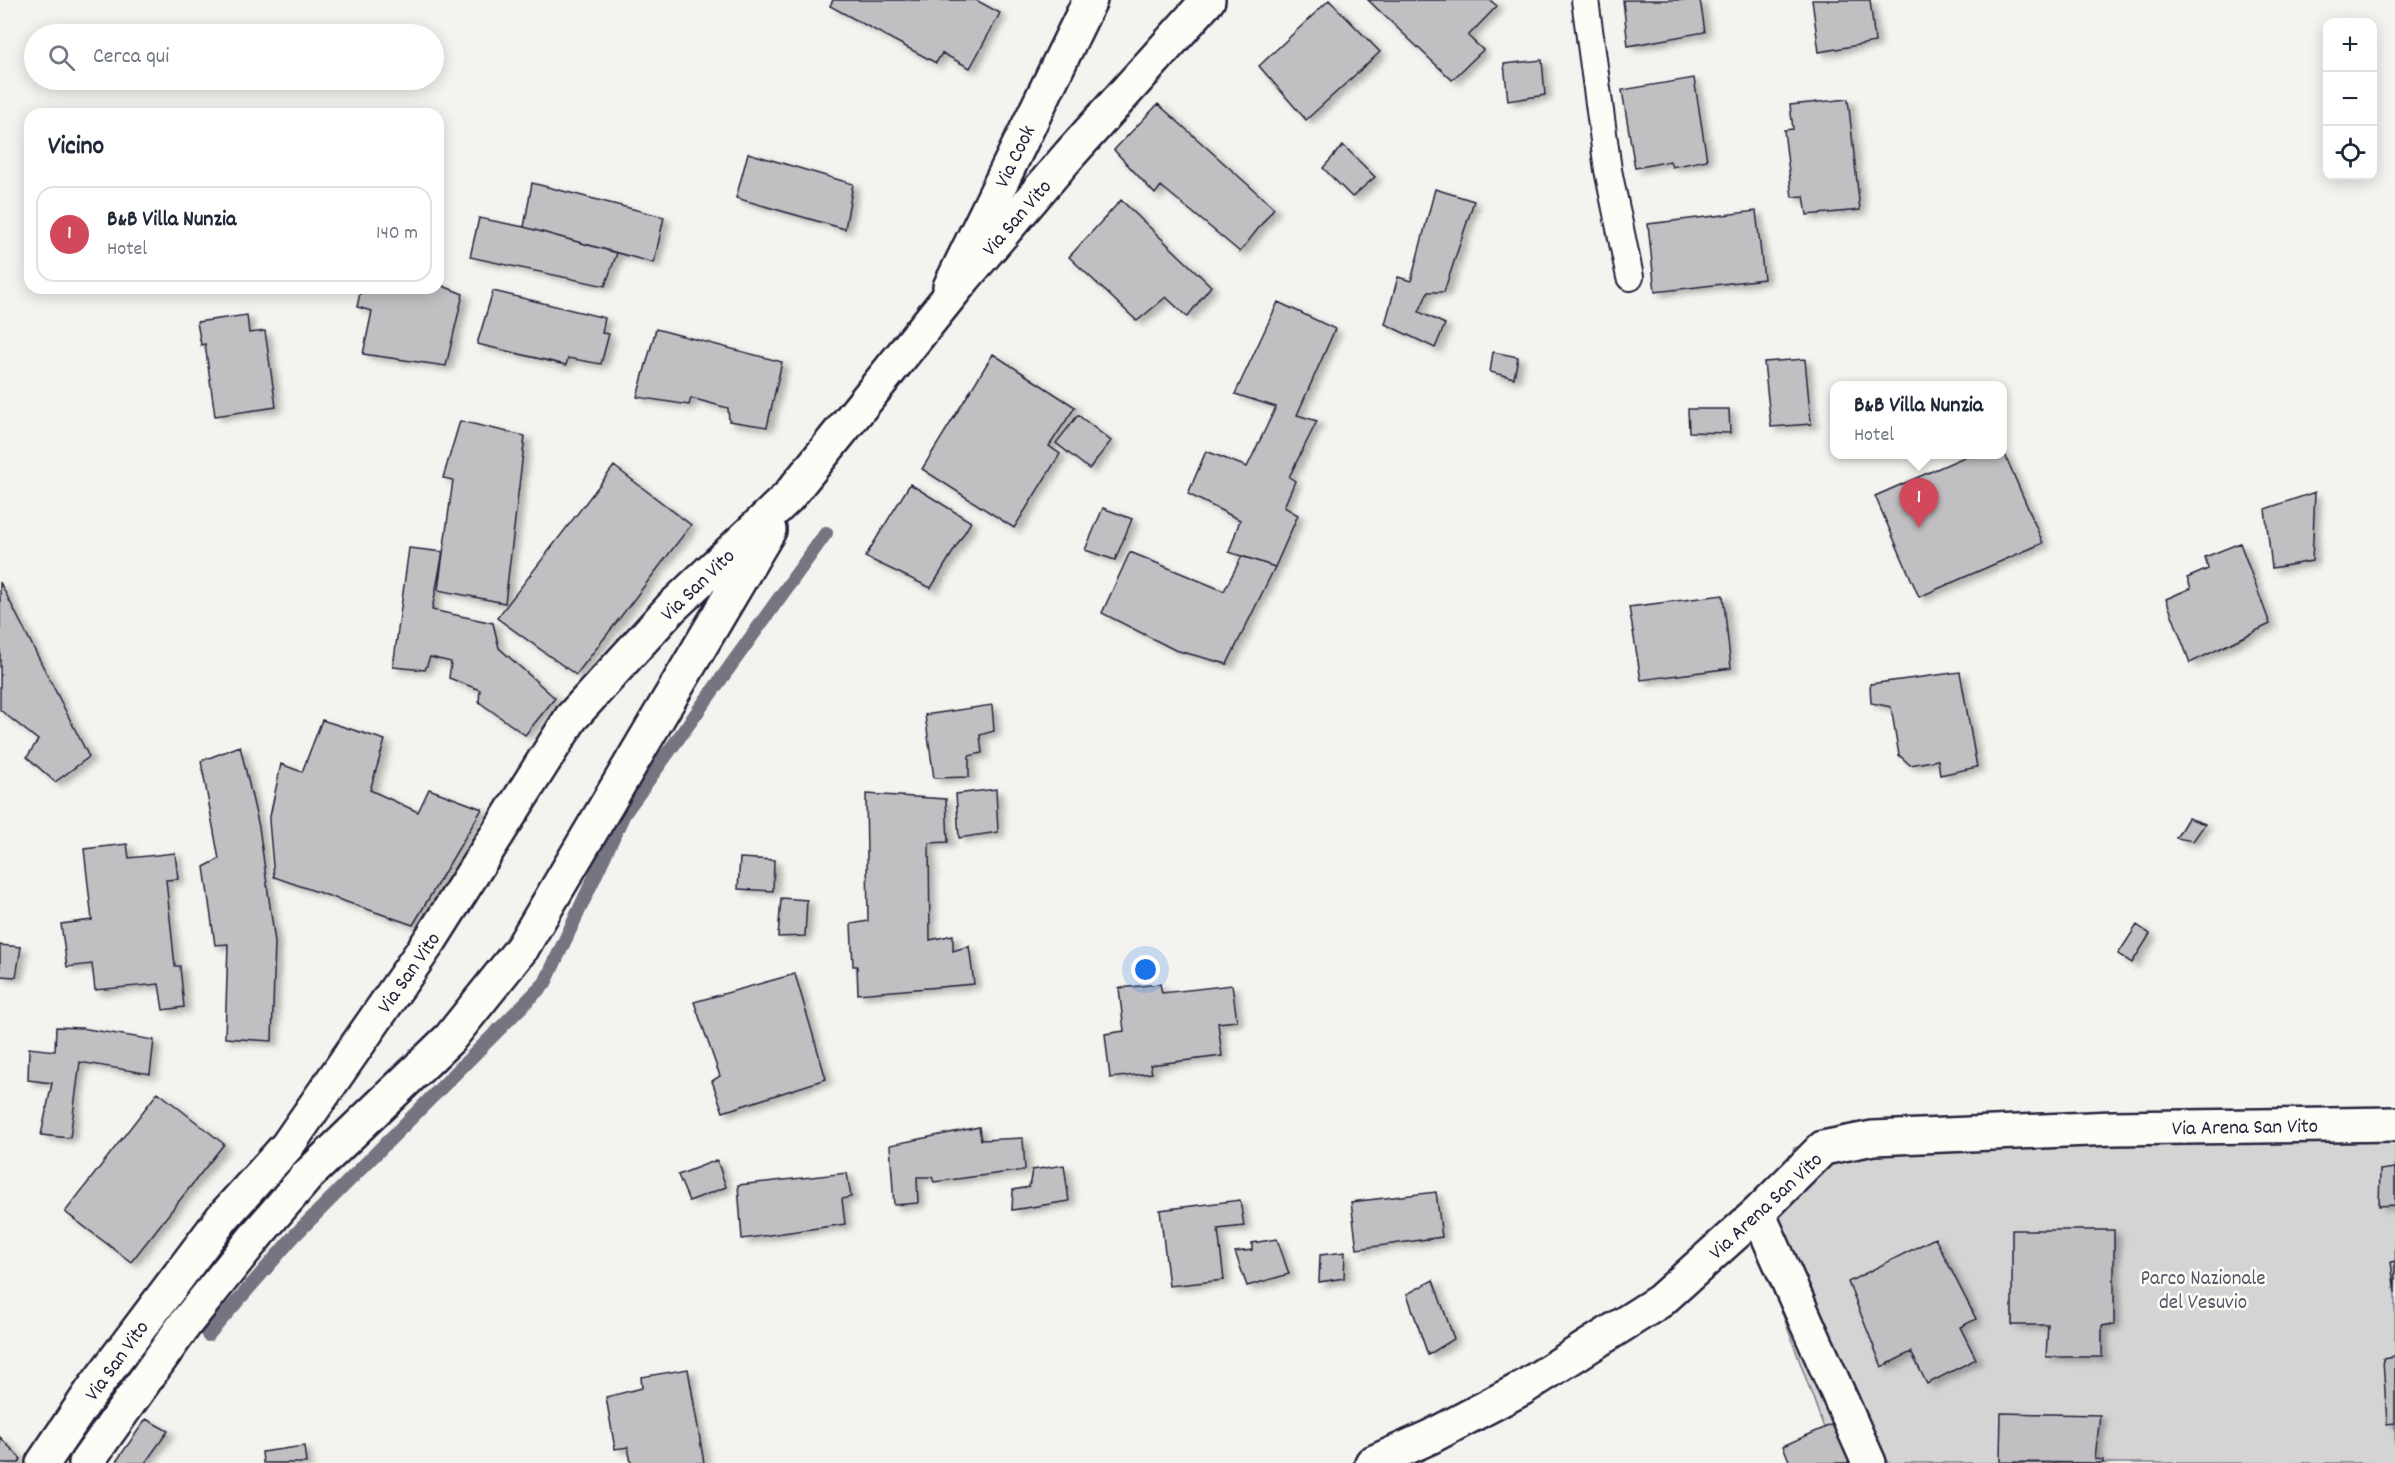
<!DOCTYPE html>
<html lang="it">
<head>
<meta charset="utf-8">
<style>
	body { margin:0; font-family:Dekko,sans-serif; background:#f2f2f3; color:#1f2937 }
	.controls { position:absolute; right:18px; top:18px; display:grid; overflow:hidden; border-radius:12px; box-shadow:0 3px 15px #0003 }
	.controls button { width:54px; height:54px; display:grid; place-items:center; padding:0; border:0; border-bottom:2px solid #e0e1e3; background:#fff; color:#1f2937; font:30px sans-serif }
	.you { position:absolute; left:1146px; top:970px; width:21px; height:21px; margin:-15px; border:4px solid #fff; border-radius:50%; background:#1a73e8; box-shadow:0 0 0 9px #1a73e833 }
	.badge { display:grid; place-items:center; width:39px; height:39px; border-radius:50%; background:#d1495b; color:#fff; font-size:20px; font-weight:700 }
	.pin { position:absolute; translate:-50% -50px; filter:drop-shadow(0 2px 3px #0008) }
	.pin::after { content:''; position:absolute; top:32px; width:21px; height:18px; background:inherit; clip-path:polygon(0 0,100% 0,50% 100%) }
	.popup { position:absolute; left:1830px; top:381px; width:177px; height:78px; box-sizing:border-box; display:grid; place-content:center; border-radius:12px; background:#fff; filter:drop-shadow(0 2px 4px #0005); font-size:20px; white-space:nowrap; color:#747a83 }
	.popup b { font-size:22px; color:#1f2937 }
	.popup::after { content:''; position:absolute; left:50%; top:100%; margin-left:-12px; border:12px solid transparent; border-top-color:#fff }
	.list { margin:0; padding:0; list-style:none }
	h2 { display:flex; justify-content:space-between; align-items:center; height:78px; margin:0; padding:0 24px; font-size:26px }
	h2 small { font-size:20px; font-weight:400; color:#747a83 }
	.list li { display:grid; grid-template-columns:39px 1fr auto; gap:18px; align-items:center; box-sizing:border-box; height:96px; margin:0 12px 12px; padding:0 12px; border:2px solid #e0e1e3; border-radius:18px }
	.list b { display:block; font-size:22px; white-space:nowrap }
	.list p { margin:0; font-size:20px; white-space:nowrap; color:#747a83 }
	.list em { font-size:20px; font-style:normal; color:#747a83 }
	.icon { flex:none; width:33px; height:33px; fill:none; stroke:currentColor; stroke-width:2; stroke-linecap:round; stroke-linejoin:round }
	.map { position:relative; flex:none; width:2395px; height:1463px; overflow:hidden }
	.search { position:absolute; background:#fff; box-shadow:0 3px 15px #0003; left:24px; top:24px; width:420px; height:66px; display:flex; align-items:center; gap:15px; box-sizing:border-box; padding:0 21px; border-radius:33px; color:#747a83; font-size:22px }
	.panel { position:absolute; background:#fff; box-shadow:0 3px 15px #0003; left:24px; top:108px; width:420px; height:186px; border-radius:18px }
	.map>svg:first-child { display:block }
</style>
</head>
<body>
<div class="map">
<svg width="2395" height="1463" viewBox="0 0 2395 1463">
	<defs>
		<filter id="shadow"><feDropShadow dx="6" dy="4" stdDeviation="3" flood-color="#0004"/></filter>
	</defs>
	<rect width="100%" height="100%" fill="#f4f3ef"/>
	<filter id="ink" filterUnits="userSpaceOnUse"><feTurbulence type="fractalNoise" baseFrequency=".0167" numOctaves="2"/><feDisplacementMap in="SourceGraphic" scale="12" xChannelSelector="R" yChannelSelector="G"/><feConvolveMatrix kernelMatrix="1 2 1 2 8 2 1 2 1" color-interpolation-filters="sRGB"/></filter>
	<g filter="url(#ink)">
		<path fill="#d5d4d5" stroke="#7c7b88" stroke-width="1.5" d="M 2395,1110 L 2395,1463 L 1862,1463 L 1842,1419 L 1824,1428 L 1761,1255 L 1794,1148 L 1880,1123 Z"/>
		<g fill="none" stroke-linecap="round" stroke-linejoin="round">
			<path stroke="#757582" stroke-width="14" d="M 208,1335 L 295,1235 L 545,983 L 624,814 L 826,533"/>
		</g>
		<path fill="#c0bfc2" stroke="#22223b" stroke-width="1.5" filter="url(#shadow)" d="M 833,0 L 976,0 L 1000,13 L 970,68 L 942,53 L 936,63 L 830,6 Z
			M 1329,0 L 1380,52 L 1306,120 L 1259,66 Z
			M 1368,0 L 1490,0 L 1497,6 L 1468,36 L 1483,50 L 1452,80 Z
			M 1623,0 L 1700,0 L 1705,32 L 1628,46 Z
			M 1812,0 L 1870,0 L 1875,42 L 1819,52 Z
			M 1542,60 L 1545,95 L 1508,101 L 1504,64 Z
			M 1694,78 L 1707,160 L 1672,167 L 1670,161 L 1635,168 L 1622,90 Z
			M 1848,99 L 1860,210 L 1807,215 L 1804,196 L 1792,197 L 1784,130 L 1793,129 L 1790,105 Z
			M 1158,104 L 1274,208 L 1240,252 L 1161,186 L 1155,194 L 1114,150 Z
			M 1343,145 L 1375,177 L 1352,197 L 1323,168 Z
			M 748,153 L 853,184 L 845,229 L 736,198 Z
			M 532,183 L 664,217 L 654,263 L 524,227 Z
			M 1435,189 L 1474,201 L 1444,292 L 1428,292 L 1419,312 L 1445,324 L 1435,348 L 1385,324 L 1398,277 L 1411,281 Z
			M 1121,200 L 1211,286 L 1187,317 L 1166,297 L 1137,321 L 1069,257 Z
			M 1756,211 L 1764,279 L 1655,292 L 1648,224 Z
			M 479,218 L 524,227 L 617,253 L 605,286 L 470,257 Z
			M 438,284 L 463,294 L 446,366 L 363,354 L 372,311 L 357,307 L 361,288 L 438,288 Z
			M 493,291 L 605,318 L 602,333 L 609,334 L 601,364 L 568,358 L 566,365 L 477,344 Z
			M 1278,302 L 1335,329 L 1297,415 L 1317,421 L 1289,477 L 1295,481 L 1284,507 L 1298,515 L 1275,567 L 1229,552 L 1240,520 L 1188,494 L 1206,451 L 1247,467 L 1276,407 L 1235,394 Z
			M 247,315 L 249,333 L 265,331 L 276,407 L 215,416 L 205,344 L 201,345 L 197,322 Z
			M 656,329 L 782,362 L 767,427 L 729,421 L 728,408 L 691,398 L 689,405 L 637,397 Z
			M 1493,352 L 1518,357 L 1514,378 L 1490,372 Z
			M 993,354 L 1075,407 L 1049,446 L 1060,454 L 1014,528 L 922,469 Z
			M 1805,359 L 1811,424 L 1771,427 L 1764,362 Z
			M 1688,409 L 1729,409 L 1730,433 L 1689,432 Z
			M 1078,415 L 1111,441 L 1089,469 L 1056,443 Z
			M 460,421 L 525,436 L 505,603 L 438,590 L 453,480 L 443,478 Z
			M 2003,450 L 2043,543 L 1919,597 L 1875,496 L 1971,454 L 2003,454 Z
			M 614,466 L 691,525 L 576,675 L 497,618 Z
			M 910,484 L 971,522 L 931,588 L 865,557 Z
			M 2315,492 L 2312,561 L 2272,568 L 2265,509 Z
			M 1103,508 L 1132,519 L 1115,560 L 1085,550 Z
			M 2240,543 L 2270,624 L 2190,663 L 2166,599 L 2191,588 L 2187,578 L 2208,569 L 2205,557 Z
			M 409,548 L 443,552 L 432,610 L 493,623 L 499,648 L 555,698 L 525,735 L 479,702 L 480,690 L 449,678 L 451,662 L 430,657 L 425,670 L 393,667 Z
			M 1130,552 L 1224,591 L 1242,556 L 1275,567 L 1227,664 L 1175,650 L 1102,613 Z
			M 0,582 L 89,757 L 55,782 L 27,757 L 38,740 L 0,710 Z
			M 1723,595 L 1731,668 L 1641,680 L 1629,607 Z
			M 1960,672 L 1977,767 L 1940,775 L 1938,760 L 1910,765 L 1899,755 L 1891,707 L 1871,703 L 1870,684 Z
			M 992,705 L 994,731 L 980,735 L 982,753 L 969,756 L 969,777 L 934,778 L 925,715 Z
			M 322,720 L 385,740 L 370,790 L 418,812 L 429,789 L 482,809 L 413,925 L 274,877 L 269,821 L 281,764 L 302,772 Z
			M 240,746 L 259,827 L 275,942 L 272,1041 L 225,1038 L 228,944 L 215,945 L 204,867 L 219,859 L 201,761 Z
			M 996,789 L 998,832 L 959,838 L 956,794 Z
			M 866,794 L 946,799 L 948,842 L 929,843 L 930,940 L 953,935 L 953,951 L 969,946 L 974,984 L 858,994 L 857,966 L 853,966 L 851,924 L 868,921 Z
			M 2188,818 L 2205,824 L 2193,841 L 2176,838 Z
			M 127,844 L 129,858 L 175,853 L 178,879 L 166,880 L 175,966 L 180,966 L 184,1007 L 163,1010 L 159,984 L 95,990 L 92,964 L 67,967 L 61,924 L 92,920 L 84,849 Z
			M 740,858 L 774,860 L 773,891 L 738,889 Z
			M 781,898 L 807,900 L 805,936 L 778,937 Z
			M 2137,925 L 2150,934 L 2132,963 L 2118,954 Z
			M 0,945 L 21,947 L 16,977 L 0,976 Z
			M 795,974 L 826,1079 L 723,1112 L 712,1081 L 720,1076 L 694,1002 Z
			M 1160,984 L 1162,993 L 1232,985 L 1237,1021 L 1218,1023 L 1222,1056 L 1150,1065 L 1152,1073 L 1110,1078 L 1105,1034 L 1124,1031 L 1119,988 Z
			M 56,1027 L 81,1028 L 154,1040 L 150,1074 L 80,1062 L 70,1138 L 41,1135 L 52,1083 L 28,1080 L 29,1048 L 55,1051 Z
			M 158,1092 L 224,1144 L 131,1262 L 65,1212 Z
			M 979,1127 L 981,1140 L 1023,1138 L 1025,1170 L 934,1182 L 932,1177 L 917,1177 L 918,1203 L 894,1205 L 890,1145 Z
			M 717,1160 L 726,1187 L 689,1201 L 678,1175 Z
			M 1064,1165 L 1069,1201 L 1012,1210 L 1013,1190 L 1029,1187 L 1032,1170 Z
			M 2395,1168 L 2395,1205 L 2379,1206 L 2380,1170 Z
			M 847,1173 L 851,1197 L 842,1199 L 845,1224 L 742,1239 L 738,1185 Z
			M 1436,1192 L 1442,1237 L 1357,1249 L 1351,1202 Z
			M 1240,1200 L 1244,1226 L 1218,1229 L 1224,1280 L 1169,1286 L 1160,1210 Z
			M 2012,1230 L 2114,1230 L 2114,1324 L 2102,1326 L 2102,1357 L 2046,1357 L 2048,1325 L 2012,1325 Z
			M 1935,1238 L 1976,1319 L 1960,1327 L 1976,1359 L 1927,1384 L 1911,1352 L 1882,1367 L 1848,1282 Z
			M 1277,1239 L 1289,1274 L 1247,1286 L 1235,1252 L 1252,1250 L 1252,1243 Z
			M 1345,1252 L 1344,1278 L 1319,1282 L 1320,1255 Z
			M 2395,1261 L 2395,1293 L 2391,1262 Z
			M 1433,1280 L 1454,1339 L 1428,1355 L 1407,1294 Z
			M 2395,1357 L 2395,1423 L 2387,1424 L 2383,1359 Z
			M 688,1369 L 704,1463 L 631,1463 L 628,1447 L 615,1449 L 606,1397 L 642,1388 L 641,1377 Z
			M 2001,1413 L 2100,1415 L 2095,1459 L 2103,1460 L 2103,1463 L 2000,1462 Z
			M 146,1419 L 168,1431 L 145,1463 L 115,1463 Z
			M 1842,1420 L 1860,1463 L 1790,1463 L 1783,1446 Z
			M 0,1437 L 21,1459 L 19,1463 L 0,1463 Z
			M 304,1446 L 306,1463 L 263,1463 L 262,1452 Z"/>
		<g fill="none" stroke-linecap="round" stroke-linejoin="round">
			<g stroke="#22223b" stroke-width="30">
				<path id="service" d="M 1585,0 L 1608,170 L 1630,277"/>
			</g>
			<g stroke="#22223b" stroke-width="38">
				<path id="minor" d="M 950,287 L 1090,0
					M 1758,1213 L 1869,1463
					M 1372,1463 L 1430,1437 L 1521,1389 L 1660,1301 L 1758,1213 L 1823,1148 L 1873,1138 L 2113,1128 L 2395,1124"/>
			</g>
			<g stroke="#22223b" stroke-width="38">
				<path id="tertiary" d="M 43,1463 L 92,1391 L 223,1217 L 287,1146 L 431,939 L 571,718 L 671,608 L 788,497 L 965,277 L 1070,154 L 1208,0
					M 86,1463 L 185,1324 L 259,1232 L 308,1175 L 450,1038 L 522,948 L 769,530"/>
			</g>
			<use href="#service" stroke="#fdfcf7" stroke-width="26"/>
			<use href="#minor" stroke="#fdfcf7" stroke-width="33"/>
			<use href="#tertiary" stroke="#fdfcf7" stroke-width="33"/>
		</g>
	</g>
	<g text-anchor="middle" stroke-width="5" stroke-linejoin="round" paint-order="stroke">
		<g font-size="21" fill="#22223b" stroke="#fdfcf7">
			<text transform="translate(1014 156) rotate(-64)" y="7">Via Cook</text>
			<text transform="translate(1016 217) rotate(-49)" y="7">Via San Vito</text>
			<text transform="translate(697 584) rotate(-44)" y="7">Via San Vito</text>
			<text transform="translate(408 972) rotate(-55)" y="7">Via San Vito</text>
			<text transform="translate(2245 1126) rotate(-1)" y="7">Via Arena San Vito</text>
			<text transform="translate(1765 1205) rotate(-43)" y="7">Via Arena San Vito</text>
			<text transform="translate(116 1360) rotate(-54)" y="7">Via San Vito</text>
		</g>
		<g font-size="21" fill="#585769" stroke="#fdfcf7">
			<text x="2203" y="1284">Parco Nazionale<tspan x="2203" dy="24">del Vesuvio</tspan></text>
		</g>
	</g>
</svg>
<div class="controls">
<button>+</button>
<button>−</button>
<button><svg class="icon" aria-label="locate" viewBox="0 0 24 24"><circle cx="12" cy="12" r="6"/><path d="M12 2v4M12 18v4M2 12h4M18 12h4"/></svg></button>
</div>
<div class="you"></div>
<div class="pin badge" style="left:1919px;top:528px">1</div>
<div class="popup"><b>B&amp;B Villa Nunzia</b>Hotel</div>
<div class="search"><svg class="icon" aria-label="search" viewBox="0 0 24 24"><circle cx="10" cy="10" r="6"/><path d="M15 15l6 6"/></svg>Cerca qui</div>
<section class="panel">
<h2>Vicino<small></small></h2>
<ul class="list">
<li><span class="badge">1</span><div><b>B&amp;B Villa Nunzia</b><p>Hotel</p></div><em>140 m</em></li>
</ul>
</section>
</div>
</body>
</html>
